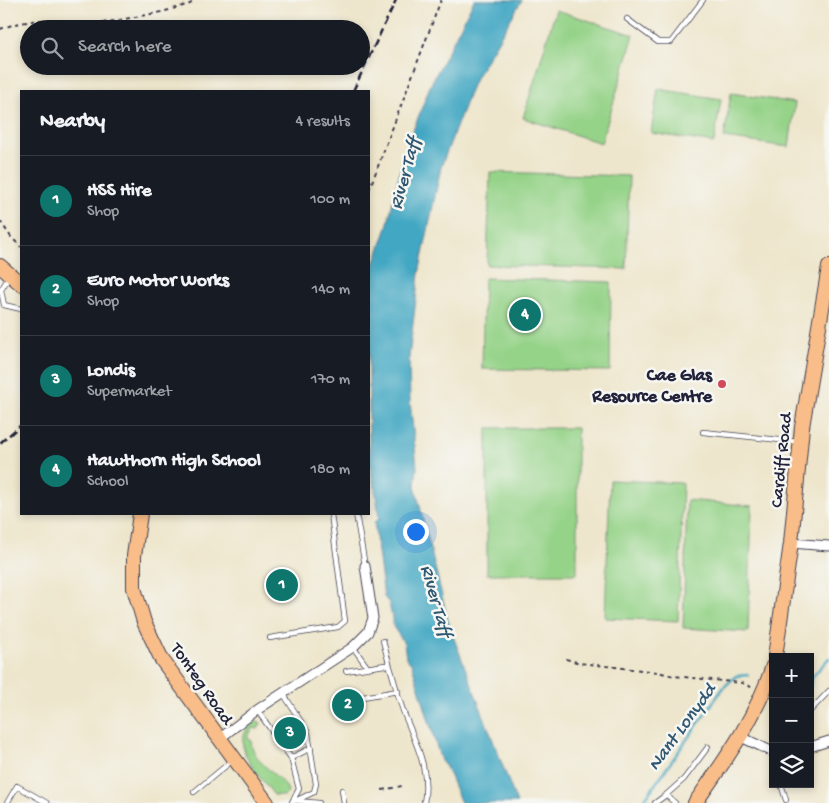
<!DOCTYPE html>
<html lang="en">
<head>
<meta charset="utf-8">
<style>
	body { margin:0; font-family:"Gochi Hand",sans-serif; background:#242831; color:#f1f3f6 }
	.controls { position:absolute; right:15px; bottom:15px; display:grid; overflow:hidden; border-radius:0px; box-shadow:0 2px 8px #0003 }
	.controls button { width:45px; height:45px; display:grid; place-items:center; padding:0; border:0; border-bottom:1px solid #363941; background:#171b24; color:#f1f3f6; font:25px sans-serif }
	.you { position:absolute; left:415px; top:531px; width:18px; height:18px; margin:-12px; border:4px solid #fff; border-radius:50%; background:#1a73e8; box-shadow:0 0 0 8px #1a73e833 }
	.badge { display:grid; place-items:center; width:32px; height:32px; border-radius:50%; background:#0f766e; color:#fff; font-size:16px; font-weight:700 }
	.pin { position:absolute; translate:-50% -50%; border:2px solid #fff; box-shadow:0 1px 5px #0006 }
	.list { margin:0; padding:0; list-style:none }
	h2 { display:flex; justify-content:space-between; align-items:center; height:65px; margin:0; padding:0 20px; font-size:21px }
	h2 small { font-size:16px; font-weight:400; color:#9ea1a6 }
	.list li { display:grid; grid-template-columns:32px 1fr auto; gap:15px; align-items:center; box-sizing:border-box; height:90px; padding:0 20px; border-top:1px solid #363941 }
	.list b { display:block; font-size:19px; white-space:nowrap }
	.list p { margin:0; font-size:16px; white-space:nowrap; color:#9ea1a6 }
	.list em { font-size:16px; font-style:normal; color:#9ea1a6 }
	.icon { flex:none; width:28px; height:28px; fill:none; stroke:currentColor; stroke-width:2; stroke-linecap:round; stroke-linejoin:round }
	.map { position:relative; flex:none; width:829px; height:803px; overflow:hidden }
	.search { position:absolute; background:#171b24; box-shadow:0 2px 8px #0003; left:20px; top:20px; width:350px; height:55px; display:flex; align-items:center; gap:12px; box-sizing:border-box; padding:0 18px; border-radius:28px; color:#9ea1a6; font-size:19px }
	.panel { position:absolute; background:#171b24; box-shadow:0 2px 8px #0003; left:20px; top:90px; width:350px; height:425px; border-radius:0px }
	.map>svg:first-child { display:block }
</style>
</head>
<body>
<div class="map">
<svg width="829" height="803" viewBox="0 0 829 803">
	<rect width="100%" height="100%" fill="#f6f6f2"/>
	<filter id="ink" filterUnits="userSpaceOnUse"><feTurbulence type="fractalNoise" baseFrequency=".02" numOctaves="2"/><feDisplacementMap in="SourceGraphic" scale="10" xChannelSelector="R" yChannelSelector="G"/><feConvolveMatrix kernelMatrix="1 2 1 2 8 2 1 2 1" color-interpolation-filters="sRGB"/></filter>
	<filter id="wash" filterUnits="userSpaceOnUse"><feTurbulence type="fractalNoise" baseFrequency=".0096" numOctaves="4" result="noise"/><feDisplacementMap in="SourceGraphic" scale="20" xChannelSelector="R" yChannelSelector="G"/><feGaussianBlur stdDeviation="1.12" result="paint"/><feColorMatrix in="noise" values="0 0 0 0 0 0 0 0 0 0 0 0 0 0 0 0 0 1.4 0 .05"/><feComposite in="paint" operator="in"/></filter>
	<g filter="url(#wash)">
		<rect width="100%" height="100%" fill="#eee6cc"/>
		<path fill="#95d388" stroke="#5c7a62" d="M 556,10 L 634,35 L 601,143 L 523,118 Z
			M 658,89 L 721,99 L 714,143 L 651,133 Z
			M 731,93 L 795,103 L 789,147 L 724,138 Z
			M 490,172 L 629,176 L 626,269 L 487,265 Z
			M 484,278 L 611,282 L 610,371 L 482,369 Z
			M 487,428 L 577,428 L 577,574 L 487,574 Z
			M 610,480 L 683,483 L 678,621 L 605,618 Z
			M 687,500 L 752,506 L 748,632 L 683,628 Z
			M 258,721 L 261,723 L 258,729 L 253,728 L 247,738 L 251,740 C 252,762 276,772 287,788 L 288,793 L 285,796 L 274,795 C 259,775 222,740 258,721 Z"/>
		<path fill="#43a7c3" stroke="#32647f" d="M 474,0 L 522,0 L 473,83 L 441,167 L 419,274 L 409,357 L 410,401 L 417,467 L 415,486 L 450,628 L 517,803 L 461,803 L 446,767 L 441,761 L 412,665 L 406,658 L 404,643 L 394,628 L 389,603 L 384,597 L 374,522 L 379,519 L 376,495 L 369,463 L 369,279 L 387,227 L 403,157 L 430,86 Z"/>
		<g fill="none" stroke-linecap="round" stroke-linejoin="round">
			<path stroke="#43a7c3" stroke-width="2.5" d="M 810,686 L 813,676 L 829,658
				M 642,803 L 724,687 L 736,676 L 748,675"/>
		</g>
	</g>
	<g filter="url(#ink)">
		<g fill="none" stroke-linecap="round" stroke-linejoin="round">
			<g stroke="#413f51" stroke-width="6">
				<path id="lane" d="M 627,19 L 658,42 L 671,42 L 703,0
					M 9,277 L 1,290 L 4,305 L 21,309
					M 703,432 L 799,442
					M 356,514 L 365,566
					M 270,638 L 338,627 L 345,621 L 331,514
					M 383,641 L 390,667
					M 353,647 L 368,668
					M 346,671 L 385,665 L 390,667 C 395,683 399,701 405,716 C 417,746 430,770 424,803
					M 283,693 L 308,733 L 316,784 L 314,792 L 293,802
					M 357,698 L 398,691
					M 257,710 L 291,758
					M 810,711 L 829,691
					M 773,754 L 773,759
					M 781,784 L 786,800
					M 342,790 L 344,803
					M 194,792 L 233,760
					M 666,795 L 684,779 L 708,747
					M 297,801 L 319,803
					M 292,802 L 299,789 L 291,758 L 311,748
					M 7,803 L 17,786 L 47,803
					M 655,803 L 666,795 L 675,803"/>
			</g>
			<g stroke="#413f51" stroke-width="11">
				<path id="street" d="M 791,543 L 829,546
					M 741,737 L 773,752
					M 219,739 L 257,710 L 353,647 L 368,632 L 373,618 L 365,566
					M 810,747 L 829,741"/>
			</g>
			<g stroke="#413f51" stroke-width="16">
				<path id="primary" d="M 0,266 L 21,284
					M 140,514 L 134,556 L 134,588 L 144,622 L 162,660 L 267,803
					M 775,657 L 791,543 L 802,427 L 829,267
					M 695,803 C 726,759 756,718 773,666"/>
			</g>
			<path stroke="#413f51" stroke-width="2" stroke-dasharray="4 4" stroke-linecap="butt" d="M 0,29 L 15,24 L 38,20 L 92,25 L 162,12 L 190,4 L 195,0
				M 369,190 L 441,0
				M 0,221 L 11,237 L 21,247
				M 566,659 L 580,663 L 658,672 L 674,676 L 742,683 L 753,688
				M 382,790 L 402,786"/>
			<use href="#lane" stroke="#fff" stroke-width="4.5"/>
			<use href="#street" stroke="#fff" stroke-width="9"/>
			<use href="#primary" stroke="#f8bd89" stroke-width="14"/>
			<path stroke="#22223b" stroke-width="2.5" stroke-dasharray="8 4" stroke-linecap="butt" d="M 353,91 L 396,0
				M 0,443 L 21,425"/>
		</g>
	</g>
	<circle fill="#d1495b" stroke="#f6f6f2" stroke-width="2" cx="722" cy="384" r="5"/>
	<g text-anchor="middle" stroke-width="5" stroke-linejoin="round" paint-order="stroke">
		<g font-size="18" font-weight="bold" fill="#22223b" stroke="#f6f6f2" text-anchor="end">
			<text x="712" y="380">Cae Glas<tspan x="712" dy="21">Resource Centre</tspan></text>
		</g>
		<g font-size="18" fill="#22223b" stroke="#f6f6f2">
			<text transform="translate(780 460) rotate(-84)" y="6">Cardiff Road</text>
			<text transform="translate(203 683) rotate(55)" y="6">Tonteg Road</text>
		</g>
		<g font-size="19" font-style="italic" fill="#2f5771" stroke="#f6f6f2">
			<text transform="translate(403 173) rotate(-75)" y="7">River Taff</text>
			<text transform="translate(438 600) rotate(74)" y="7">River Taff</text>
			<text transform="translate(680 726) rotate(-54)" y="7">Nant Lonydd</text>
		</g>
	</g>
</svg>
<div class="controls">
<button>+</button>
<button>−</button>
<button><svg class="icon" aria-label="layers" viewBox="0 0 24 24"><path d="M12 4l9 5-9 5-9-5zM3 14l9 5 9-5"/></svg></button>
</div>
<div class="you"></div>
<div class="pin badge" style="left:282px;top:585px">1</div>
<div class="pin badge" style="left:348px;top:705px">2</div>
<div class="pin badge" style="left:290px;top:733px">3</div>
<div class="pin badge" style="left:525px;top:315px">4</div>
<div class="search"><svg class="icon" aria-label="search" viewBox="0 0 24 24"><circle cx="10" cy="10" r="6"/><path d="M15 15l6 6"/></svg>Search here</div>
<section class="panel">
<h2>Nearby<small>4 results</small></h2>
<ul class="list">
<li><span class="badge">1</span><div><b>HSS Hire</b><p>Shop</p></div><em>100 m</em></li>
<li><span class="badge">2</span><div><b>Euro Motor Works</b><p>Shop</p></div><em>140 m</em></li>
<li><span class="badge">3</span><div><b>Londis</b><p>Supermarket</p></div><em>170 m</em></li>
<li><span class="badge">4</span><div><b>Hawthorn High School</b><p>School</p></div><em>180 m</em></li>
</ul>
</section>
</div>
</body>
</html>
